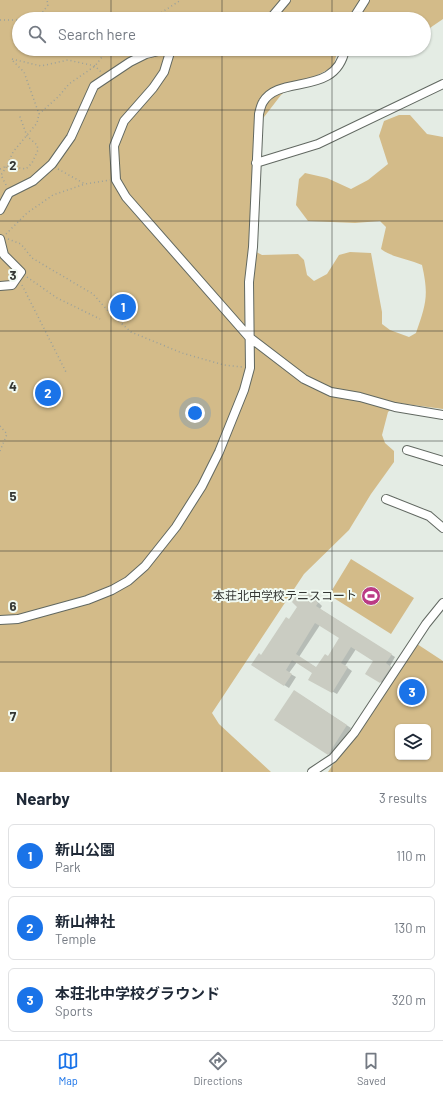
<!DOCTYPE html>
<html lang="en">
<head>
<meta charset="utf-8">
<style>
	body { margin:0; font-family:Barlow,"Noto Sans JP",sans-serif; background:#f2f2f3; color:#1f2937 }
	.controls { position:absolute; right:12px; bottom:12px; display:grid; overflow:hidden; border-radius:6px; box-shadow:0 1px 3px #0004 }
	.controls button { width:36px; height:36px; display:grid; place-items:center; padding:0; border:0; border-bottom:1px solid #e0e1e3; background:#fff; color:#1f2937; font:20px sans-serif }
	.you { position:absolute; left:195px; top:413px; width:14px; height:14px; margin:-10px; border:3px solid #fff; border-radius:50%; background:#1a73e8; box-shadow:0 0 0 6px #1a73e833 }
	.badge { display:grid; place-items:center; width:26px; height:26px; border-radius:50%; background:#1a73e8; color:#fff; font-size:13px; font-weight:700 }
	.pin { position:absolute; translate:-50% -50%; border:2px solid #fff; box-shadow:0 1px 4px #0006 }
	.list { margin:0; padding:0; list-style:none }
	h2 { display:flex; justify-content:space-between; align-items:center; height:52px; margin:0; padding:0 16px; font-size:17px }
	h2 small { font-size:13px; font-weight:400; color:#747a83 }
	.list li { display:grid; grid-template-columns:26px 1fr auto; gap:12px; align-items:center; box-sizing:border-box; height:64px; margin:0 8px 8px; padding:0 8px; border:1px solid #e0e1e3; border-radius:6px }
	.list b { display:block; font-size:15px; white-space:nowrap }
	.list p { margin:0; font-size:13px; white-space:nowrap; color:#747a83 }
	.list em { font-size:13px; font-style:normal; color:#747a83 }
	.icon { flex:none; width:22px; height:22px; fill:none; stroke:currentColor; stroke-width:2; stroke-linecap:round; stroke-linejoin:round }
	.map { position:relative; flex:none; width:443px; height:772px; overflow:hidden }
	.search { position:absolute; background:#fff; box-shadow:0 1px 3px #0004; left:12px; right:12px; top:12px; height:44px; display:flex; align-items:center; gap:10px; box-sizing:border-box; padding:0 14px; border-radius:22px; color:#747a83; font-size:15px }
	.sheet { height:268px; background:#fff }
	nav { display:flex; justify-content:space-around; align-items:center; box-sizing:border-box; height:56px; border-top:1px solid #e0e1e3; background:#fff; font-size:11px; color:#747a83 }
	nav a { display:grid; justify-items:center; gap:2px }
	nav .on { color:#1a73e8 }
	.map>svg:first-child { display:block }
</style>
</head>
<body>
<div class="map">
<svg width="443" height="772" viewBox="0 0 443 772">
	<rect width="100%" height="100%" fill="#e4ece4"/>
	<path fill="#d3bb89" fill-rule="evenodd" d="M 0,0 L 443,0 L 443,19 L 424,32 L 424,19 L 19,19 L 19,49 L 338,49 L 334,64 L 331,68 L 308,80 L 294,83 L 281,95 L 254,130 L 251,233 L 249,248 L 262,255 L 298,254 L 304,260 L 307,275 L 314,281 L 327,274 L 339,255 L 350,252 L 371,253 L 382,312 L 382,324 L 390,330 L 409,337 L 416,333 C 426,304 429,296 422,265 C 409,259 393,258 381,249 L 386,227 L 380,221 L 355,223 L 308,221 L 296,205 L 299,179 L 305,173 L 327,178 L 351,189 L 368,180 L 388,164 L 379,136 L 384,121 L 399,115 L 410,115 L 427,134 L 443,137 L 443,409 L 398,403 L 388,412 L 382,435 L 385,443 L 394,451 L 394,462 L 371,494 L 349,530 L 304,574 L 212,713 L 219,724 L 271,772 L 0,772 Z
		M 351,559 L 414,598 L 391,634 L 329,595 Z
		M 414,642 L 443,661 L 443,772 L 328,772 ZM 398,727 L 428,727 L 428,757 L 398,757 Z"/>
	<path fill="#0003" fill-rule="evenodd" d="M 53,383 L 61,392 L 58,394 L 60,397 L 41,405 L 38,403 L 41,394 Z
		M 310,594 L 322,606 L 320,609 L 395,657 L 390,666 L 395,670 L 385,685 L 367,673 L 374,661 L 356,649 L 345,666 L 352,671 L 337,694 L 309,679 L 313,673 L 297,662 L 289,673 L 296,677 L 289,688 L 253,665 L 262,656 ZM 320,625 L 341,638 L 328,657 L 317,668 L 299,657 Z
		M 299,694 L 351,728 L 333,756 L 328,754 Z"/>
	<path fill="#caccc2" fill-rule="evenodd" d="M 53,382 L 58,390 L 56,392 L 58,395 L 37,404 L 33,398 L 39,394 L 38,392 Z
		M 300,590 L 310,593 L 318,603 L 316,606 L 392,654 L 386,663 L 391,667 L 380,683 L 365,674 L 373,661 L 351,647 L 341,663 L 348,667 L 332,693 L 308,680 L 312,673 L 292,660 L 286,670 L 292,674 L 284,686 L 251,665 L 259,653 L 261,655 L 286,617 L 289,619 L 297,607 L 292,602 ZM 315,623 L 339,638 L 328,656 L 325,654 L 316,667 L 296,654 Z
		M 294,690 L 347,725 L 328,755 L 274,720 Z"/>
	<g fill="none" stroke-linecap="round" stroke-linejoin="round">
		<g stroke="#616861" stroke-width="10">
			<path id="street" d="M 270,19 L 286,0
				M 353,19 L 365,0
				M 171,49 L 164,72 L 153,88 L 124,121 L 114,146 L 116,180 L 126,197 L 249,337 L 304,379 L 331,392 L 360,397 L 395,407 L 443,415
				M 256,163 L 318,144 L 443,84
				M 0,210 L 9,193 L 33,181 L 52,164 L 71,137 L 94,86 L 130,62 L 146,54 L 167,49
				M 0,239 L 4,255 L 21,272 L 12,285 L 0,286
				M 407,450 L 443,461
				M 386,499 L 429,516 L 443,528
				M 0,620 L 18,619 L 87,600 L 112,590 L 128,581 L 145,566 L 176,527 L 202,486 L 219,452 L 244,390 L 250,368 L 249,282 L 253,247 L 259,114 C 260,110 261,105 263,102 C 279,74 336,97 345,49
				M 312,772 L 333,758 L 354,733 L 426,624 L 443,603"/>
		</g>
		<path stroke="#9ba19b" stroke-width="1.5" stroke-dasharray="1 3" stroke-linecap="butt" d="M 24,19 L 42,13 L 48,5 L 47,0
			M 151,19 L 181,0
			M 0,20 L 19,20
			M 12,59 L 41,66 L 68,60 L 95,66 L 101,72
			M 13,61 L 24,72 L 39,114
			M 0,169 L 7,166 L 26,169 L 32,163 L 38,150 L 37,145 L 27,136 L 19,114
			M 58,169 L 85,184 L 110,180
			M 6,185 L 1,175 L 7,166 L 13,152 L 37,123 L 39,114 L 59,96 L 69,84 L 95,66 L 108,49
			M 6,234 L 27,213 L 53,195 L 85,184
			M 8,239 L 21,244 L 32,258 L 93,294 L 108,311 L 131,332 L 182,353 L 224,365 L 242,367
			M 27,277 L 57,298 L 100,319
			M 22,285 L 66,372
			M 0,426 L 7,434 L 0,451"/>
		<use href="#street" stroke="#fff" stroke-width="8"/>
	</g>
	<path fill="none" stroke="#343734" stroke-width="1" stroke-opacity="0.55" d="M 111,0 L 111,19M 222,0 L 222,19M 332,0 L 332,19M 111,49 L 111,772M 222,49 L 222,772M 332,49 L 332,772M 0,110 L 443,110M 0,221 L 443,221M 0,331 L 443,331M 0,441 L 443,441M 0,551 L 443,551M 0,662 L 443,662"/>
	<defs>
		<g id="stadium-disc" transform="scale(1)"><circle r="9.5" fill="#bb3a85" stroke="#f1faf2"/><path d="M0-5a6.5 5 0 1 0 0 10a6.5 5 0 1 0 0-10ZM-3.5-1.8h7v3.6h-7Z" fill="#fff"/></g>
	</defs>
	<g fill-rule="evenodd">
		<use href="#stadium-disc" x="371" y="596"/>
	</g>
	<g text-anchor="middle" stroke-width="4" stroke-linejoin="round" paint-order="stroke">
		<g font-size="12" fill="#343734" stroke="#f1faf2" text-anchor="end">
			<text x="357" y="600">本荘北中学校テニスコート</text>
		</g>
	</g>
	<g font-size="13" text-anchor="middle" font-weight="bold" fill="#343734" stroke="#f1faf2" stroke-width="4" stroke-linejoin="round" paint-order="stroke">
		<text x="13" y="170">2</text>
		<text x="13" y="280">3</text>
		<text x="13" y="391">4</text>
		<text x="13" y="501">5</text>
		<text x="13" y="611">6</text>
		<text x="13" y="721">7</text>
	</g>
</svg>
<div class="controls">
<button><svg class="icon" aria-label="layers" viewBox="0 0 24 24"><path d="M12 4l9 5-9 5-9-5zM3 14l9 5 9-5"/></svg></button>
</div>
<div class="you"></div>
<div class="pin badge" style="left:123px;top:307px">1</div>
<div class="pin badge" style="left:48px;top:393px">2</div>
<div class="pin badge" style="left:412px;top:692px">3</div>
<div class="search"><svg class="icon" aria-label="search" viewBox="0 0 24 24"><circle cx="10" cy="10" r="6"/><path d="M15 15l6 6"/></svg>Search here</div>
</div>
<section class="sheet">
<h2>Nearby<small>3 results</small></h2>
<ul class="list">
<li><span class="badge">1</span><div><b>新山公園</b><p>Park</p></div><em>110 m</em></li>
<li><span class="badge">2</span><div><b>新山神社</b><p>Temple</p></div><em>130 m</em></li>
<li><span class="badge">3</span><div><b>本荘北中学校グラウンド</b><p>Sports</p></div><em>320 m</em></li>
</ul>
</section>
<nav>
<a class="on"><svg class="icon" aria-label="map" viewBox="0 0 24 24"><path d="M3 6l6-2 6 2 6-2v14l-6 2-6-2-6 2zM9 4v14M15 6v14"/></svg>Map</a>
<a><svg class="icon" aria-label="directions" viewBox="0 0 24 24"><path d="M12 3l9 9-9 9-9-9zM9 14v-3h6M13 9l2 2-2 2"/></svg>Directions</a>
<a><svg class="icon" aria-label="saved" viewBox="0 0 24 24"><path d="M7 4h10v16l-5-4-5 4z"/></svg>Saved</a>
</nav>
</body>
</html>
